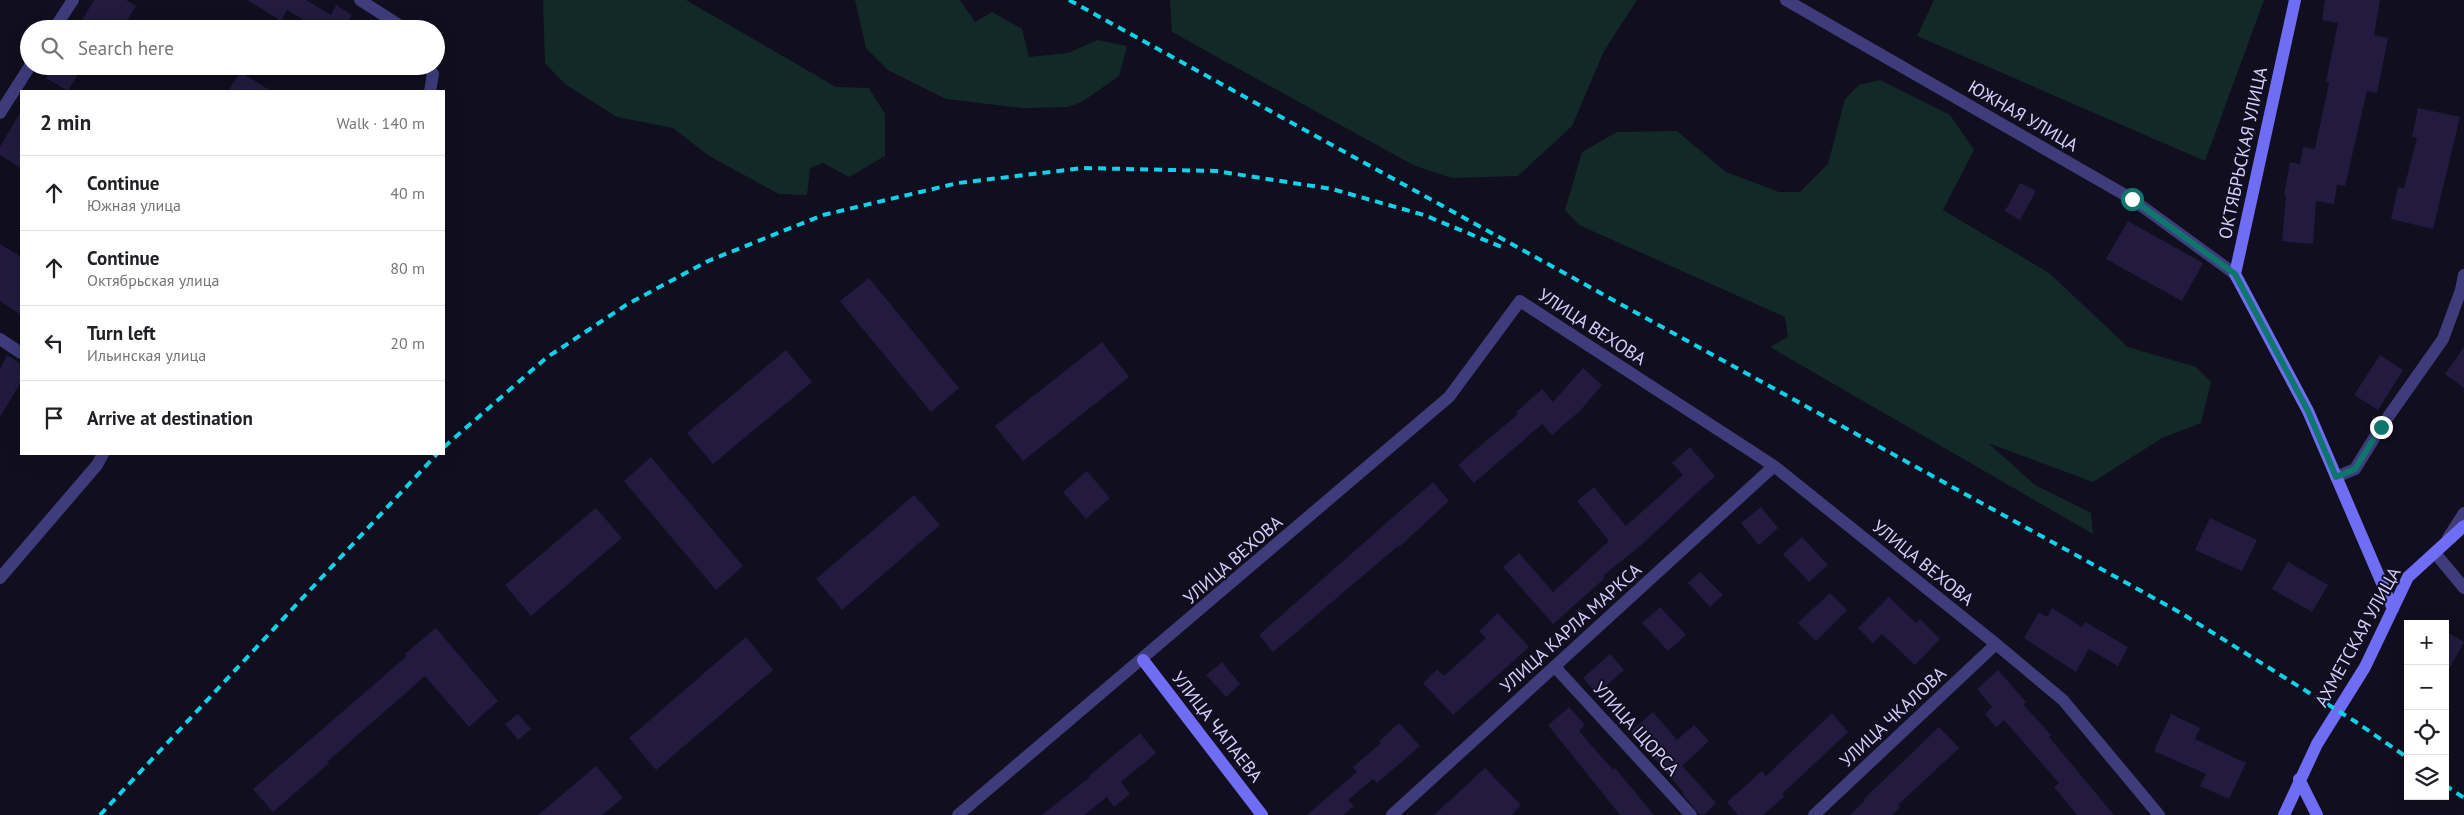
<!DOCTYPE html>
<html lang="en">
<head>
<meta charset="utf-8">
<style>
	body { margin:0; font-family:"PT Sans",sans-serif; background:#f6f6f6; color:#202124 }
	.controls { position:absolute; right:15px; bottom:15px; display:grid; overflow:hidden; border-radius:0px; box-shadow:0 5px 20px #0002 }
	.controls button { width:45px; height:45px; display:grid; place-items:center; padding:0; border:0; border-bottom:1px solid #e0e0e0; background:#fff; color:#202124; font:25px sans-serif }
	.stop { position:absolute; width:15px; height:15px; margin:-11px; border:4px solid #0f766e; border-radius:50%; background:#fff }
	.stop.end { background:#0f766e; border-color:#fff; box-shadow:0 1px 5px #0008 }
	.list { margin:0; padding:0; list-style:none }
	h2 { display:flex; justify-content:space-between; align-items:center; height:65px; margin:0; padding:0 20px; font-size:21px }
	h2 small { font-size:16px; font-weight:400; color:#757577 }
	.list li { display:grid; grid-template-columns:32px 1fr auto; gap:15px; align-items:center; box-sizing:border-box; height:75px; padding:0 20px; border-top:1px solid #e0e0e0 }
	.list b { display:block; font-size:19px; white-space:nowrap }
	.list p { margin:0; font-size:16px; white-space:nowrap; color:#757577 }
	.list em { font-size:16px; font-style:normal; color:#757577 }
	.icon { flex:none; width:28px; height:28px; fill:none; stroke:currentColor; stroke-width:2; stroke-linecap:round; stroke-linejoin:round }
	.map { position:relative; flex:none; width:2464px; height:815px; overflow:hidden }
	.search { position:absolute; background:#fff; box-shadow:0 5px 20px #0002; left:20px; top:20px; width:425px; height:55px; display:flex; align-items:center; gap:12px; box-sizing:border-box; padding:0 18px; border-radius:28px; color:#757577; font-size:19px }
	.panel { position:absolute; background:#fff; box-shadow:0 5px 20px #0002; left:20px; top:90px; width:425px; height:365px; border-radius:0px }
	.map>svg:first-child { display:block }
</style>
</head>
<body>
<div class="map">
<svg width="2464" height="815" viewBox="0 0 2464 815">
	<rect width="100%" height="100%" fill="#110e1f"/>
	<path fill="#122928" d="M 543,0 L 686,0 L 836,87 L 869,88 L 885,114 L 885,156 L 849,177 L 823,163 L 810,168 L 807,195 L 779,194 L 709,156 L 673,128 L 617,117 L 565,84 L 545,63 Z
		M 855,0 L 960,0 L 975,22 L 992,12 L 1022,29 L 1029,57 L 1068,53 L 1098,40 L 1127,46 L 1119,76 L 1082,102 L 1067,107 L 1023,108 L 946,99 L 888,70 L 866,48 Z
		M 1170,0 L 1637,0 L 1604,51 L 1572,126 L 1518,176 L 1452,178 L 1413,165 L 1172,32 Z
		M 1934,0 L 2264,0 L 2205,161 L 1917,36 Z
		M 1880,80 L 1950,115 L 1974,150 L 1943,210 L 2049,273 L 2128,347 L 2196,367 L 2211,382 L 2201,423 L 2162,438 L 2093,482 L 1988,443 L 2035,485 L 2091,513 L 2093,534 L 1770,347 L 1788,337 L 1785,317 L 1579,225 L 1565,210 L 1582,152 L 1617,132 L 1677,131 L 1726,172 L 1779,192 L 1800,192 L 1828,164 L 1845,99 L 1859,85 Z"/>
	<path fill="#221b3f" d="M 94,0 L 126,0 L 136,6 L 122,29 L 77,29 Z
		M 247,0 L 306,0 L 331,15 L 336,5 L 352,15 L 347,24 L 355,29 L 319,29 L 287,10 L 281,21 Z
		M 2325,0 L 2380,0 L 2374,35 L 2388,38 L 2377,93 L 2367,91 L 2345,186 L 2337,185 L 2334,204 L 2316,201 L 2313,244 L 2282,241 L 2286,195 L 2284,195 L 2290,162 L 2300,164 L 2303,147 L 2315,149 L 2329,83 L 2326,82 L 2338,23 L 2322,20 Z
		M 52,66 L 65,66 L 78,74 L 68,91 L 46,78 Z
		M 240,72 L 271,91 L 228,91 Z
		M 2418,108 L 2460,117 L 2433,229 L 2391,219 L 2398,187 L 2404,188 L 2417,138 L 2412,137 Z
		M 21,111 L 21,168 L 0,155 L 0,147 Z
		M 2020,183 L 2036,191 L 2020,220 L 2005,211 Z
		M 2128,221 L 2203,263 L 2182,301 L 2106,259 Z
		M 0,244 L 21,257 L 21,315 L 0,301 Z
		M 869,278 L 959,388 L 931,412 L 840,301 Z
		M 1102,342 L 1129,377 L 1023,461 L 995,426 Z
		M 2464,347 L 2464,388 L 2445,374 Z
		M 786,350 L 812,382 L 713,464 L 687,433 Z
		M 7,355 L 21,364 L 21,382 L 0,417 L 0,369 Z
		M 2380,355 L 2403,370 L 2378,410 L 2354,395 Z
		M 1583,368 L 1602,385 L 1580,411 L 1552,435 L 1542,424 L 1474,483 L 1458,465 L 1518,414 L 1516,412 L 1542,389 L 1553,402 Z
		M 1690,447 L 1715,476 L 1641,545 L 1603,576 L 1605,578 L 1553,624 L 1503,567 L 1519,553 L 1553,592 L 1609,541 L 1577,501 L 1594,487 L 1626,526 L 1683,475 L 1672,463 Z
		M 651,457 L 743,566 L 716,590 L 624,481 Z
		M 1087,471 L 1110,498 L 1086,519 L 1063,492 Z
		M 1433,482 L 1449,501 L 1399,547 L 1398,546 L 1273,652 L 1259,635 Z
		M 914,495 L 940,525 L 842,610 L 816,579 Z
		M 1761,507 L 1778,528 L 1759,545 L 1741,523 Z
		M 596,508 L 622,538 L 531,616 L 505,585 Z
		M 2210,518 L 2257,540 L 2242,571 L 2195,550 Z
		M 1802,537 L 1828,565 L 1809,582 L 1783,554 Z
		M 2288,562 L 2328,585 L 2312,612 L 2272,589 Z
		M 1700,572 L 1723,595 L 1710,607 L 1688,583 Z
		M 1830,593 L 1847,610 L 1816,641 L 1798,623 Z
		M 1889,597 L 1916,623 L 1920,619 L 1940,639 L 1915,665 L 1882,634 L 1873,643 L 1858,628 Z
		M 1660,607 L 1686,635 L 1668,651 L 1642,623 Z
		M 2052,608 L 2082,627 L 2085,622 L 2128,647 L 2118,666 L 2089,649 L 2076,672 L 2024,638 L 2039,612 L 2047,617 Z
		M 1498,613 L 1529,647 L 1453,715 L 1423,683 L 1437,669 L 1444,676 L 1486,638 L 1479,631 Z
		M 436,628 L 498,701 L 469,727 L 425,676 L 328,761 L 329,763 L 273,812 L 253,789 L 407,656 L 405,654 Z
		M 2445,631 L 2464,642 L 2445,676 Z
		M 746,637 L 773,670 L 656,770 L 629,738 Z
		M 1610,654 L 1624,670 L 1597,694 L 1583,678 Z
		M 1222,662 L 1240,684 L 1226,697 L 1206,675 Z
		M 1998,670 L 2026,702 L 2023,704 L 2051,735 L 2049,737 L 2114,815 L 2077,815 L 2054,787 L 2059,783 L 2004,720 L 1996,727 L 1985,714 L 1992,707 L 1977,689 Z
		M 1569,707 L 1585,725 L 1579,731 L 1613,770 L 1615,768 L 1654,815 L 1620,815 L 1548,725 Z
		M 1653,712 L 1677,740 L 1694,725 L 1709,741 L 1682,766 L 1716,803 L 1704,815 L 1699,814 L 1682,793 L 1683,792 L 1631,731 Z
		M 1832,713 L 1848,732 L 1782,794 L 1784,797 L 1763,815 L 1738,815 L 1727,802 L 1762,771 L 1766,776 Z
		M 518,714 L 531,729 L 518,740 L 505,724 Z
		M 2171,714 L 2200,728 L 2195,739 L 2246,763 L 2229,799 L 2200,786 L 2206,774 L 2154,751 Z
		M 1399,723 L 1420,746 L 1377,783 L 1373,779 L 1348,800 L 1354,806 L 1343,815 L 1307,815 L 1357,772 L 1353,767 L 1381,743 L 1379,741 Z
		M 1939,727 L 1959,748 L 1898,805 L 1900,807 L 1892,815 L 1850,815 L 1865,800 L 1864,799 Z
		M 1140,733 L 1156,753 L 1121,782 L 1130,794 L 1114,807 L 1107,797 L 1084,815 L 1042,815 L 1090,777 L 1089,776 Z
		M 596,766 L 623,798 L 602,815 L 538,815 Z
		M 1485,768 L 1521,805 L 1511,815 L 1434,815 Z"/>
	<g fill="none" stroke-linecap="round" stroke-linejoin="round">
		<path stroke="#3e3c7b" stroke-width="12" d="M 360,0 L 399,25 L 402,29
			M 1786,0 L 2132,199 L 2235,274
			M 54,29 L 73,0
			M 428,66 L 433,74 L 430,91
			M 0,113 L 30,66
			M 0,339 L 21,353
			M 2336,477 L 2355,469 L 2381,427 L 2443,339 L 2461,290 L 2464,275
			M 2448,538 L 2464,513
			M 2435,553 L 2464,588
			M 0,578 L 97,465 L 103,454
			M 1555,667 L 1691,815
			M 958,815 L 1449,397 L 1520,301 L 1774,466 L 1996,644 L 2063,700 L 2159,815
			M 1392,815 L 1774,466
			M 1814,815 L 1996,644"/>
		<path stroke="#706df5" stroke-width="12" d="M 2295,0 L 2235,274 L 2308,411 L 2393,609
			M 1143,660 L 1262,815
			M 2299,779 L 2317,815
			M 2284,815 L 2317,744 L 2365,667 L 2408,577 L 2464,526"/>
		<path stroke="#0fd3e8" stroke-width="4" stroke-dasharray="8 6" stroke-linecap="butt" d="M 1069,0 L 2181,613 L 2356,722 L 2408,758
			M 444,447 L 546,358 L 626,305 L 708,261 L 823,215 L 958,183 L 1083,168 L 1216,171 L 1332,189 L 1424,215 L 1504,248
			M 2445,785 L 2464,798
			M 100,815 L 437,454"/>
	</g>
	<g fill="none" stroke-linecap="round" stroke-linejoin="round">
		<path stroke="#0f766e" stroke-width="6" d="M 2132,199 L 2235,274 L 2308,411 L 2336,477 L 2355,469 L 2381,427"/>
	</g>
	<g text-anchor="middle" stroke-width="4" stroke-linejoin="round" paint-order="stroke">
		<g font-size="18" fill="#d4cffc" stroke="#110e1f">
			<text transform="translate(2023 116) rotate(30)" y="6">ЮЖНАЯ УЛИЦА</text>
			<text transform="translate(2243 153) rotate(-78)" y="6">ОКТЯБРЬСКАЯ УЛИЦА</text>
			<text transform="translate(1592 327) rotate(33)" y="6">УЛИЦА ВЕХОВА</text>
			<text transform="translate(1233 560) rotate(-41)" y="6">УЛИЦА ВЕХОВА</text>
			<text transform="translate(1923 563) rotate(39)" y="6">УЛИЦА ВЕХОВА</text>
			<text transform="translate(1571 628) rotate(-42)" y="6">УЛИЦА КАРЛА МАРКСА</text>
			<text transform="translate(2358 637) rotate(-61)" y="6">АХМЕТСКАЯ УЛИЦА</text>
			<text transform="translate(1893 717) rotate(-43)" y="6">УЛИЦА ЧКАЛОВА</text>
			<text transform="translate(1217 727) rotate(52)" y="6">УЛИЦА ЧАПАЕВА</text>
			<text transform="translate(1636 729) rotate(48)" y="6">УЛИЦА ЩОРСА</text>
		</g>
	</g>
</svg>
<div class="controls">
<button>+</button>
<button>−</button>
<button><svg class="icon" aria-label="locate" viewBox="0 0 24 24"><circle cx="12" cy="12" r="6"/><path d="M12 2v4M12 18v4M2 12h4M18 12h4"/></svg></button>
<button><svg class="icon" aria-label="layers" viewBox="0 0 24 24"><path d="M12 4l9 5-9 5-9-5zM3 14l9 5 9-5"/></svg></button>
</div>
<div class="stop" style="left:2132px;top:199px"></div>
<div class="stop end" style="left:2381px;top:427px"></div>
<div class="search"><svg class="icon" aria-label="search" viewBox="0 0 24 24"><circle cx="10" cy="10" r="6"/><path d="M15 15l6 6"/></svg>Search here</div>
<section class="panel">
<h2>2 min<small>Walk · 140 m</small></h2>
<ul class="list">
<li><svg class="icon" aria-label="ahead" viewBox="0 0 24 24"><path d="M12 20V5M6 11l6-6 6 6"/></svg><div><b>Continue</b><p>Южная улица</p></div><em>40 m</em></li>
<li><svg class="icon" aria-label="ahead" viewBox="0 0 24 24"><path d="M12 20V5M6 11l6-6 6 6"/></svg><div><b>Continue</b><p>Октябрьская улица</p></div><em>80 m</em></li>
<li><svg class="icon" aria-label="left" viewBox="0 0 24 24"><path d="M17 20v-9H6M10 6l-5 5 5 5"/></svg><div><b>Turn left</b><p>Ильинская улица</p></div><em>20 m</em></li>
<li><svg class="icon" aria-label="arrive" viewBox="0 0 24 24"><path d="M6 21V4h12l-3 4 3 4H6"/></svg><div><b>Arrive at destination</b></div></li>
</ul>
</section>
</div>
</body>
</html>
